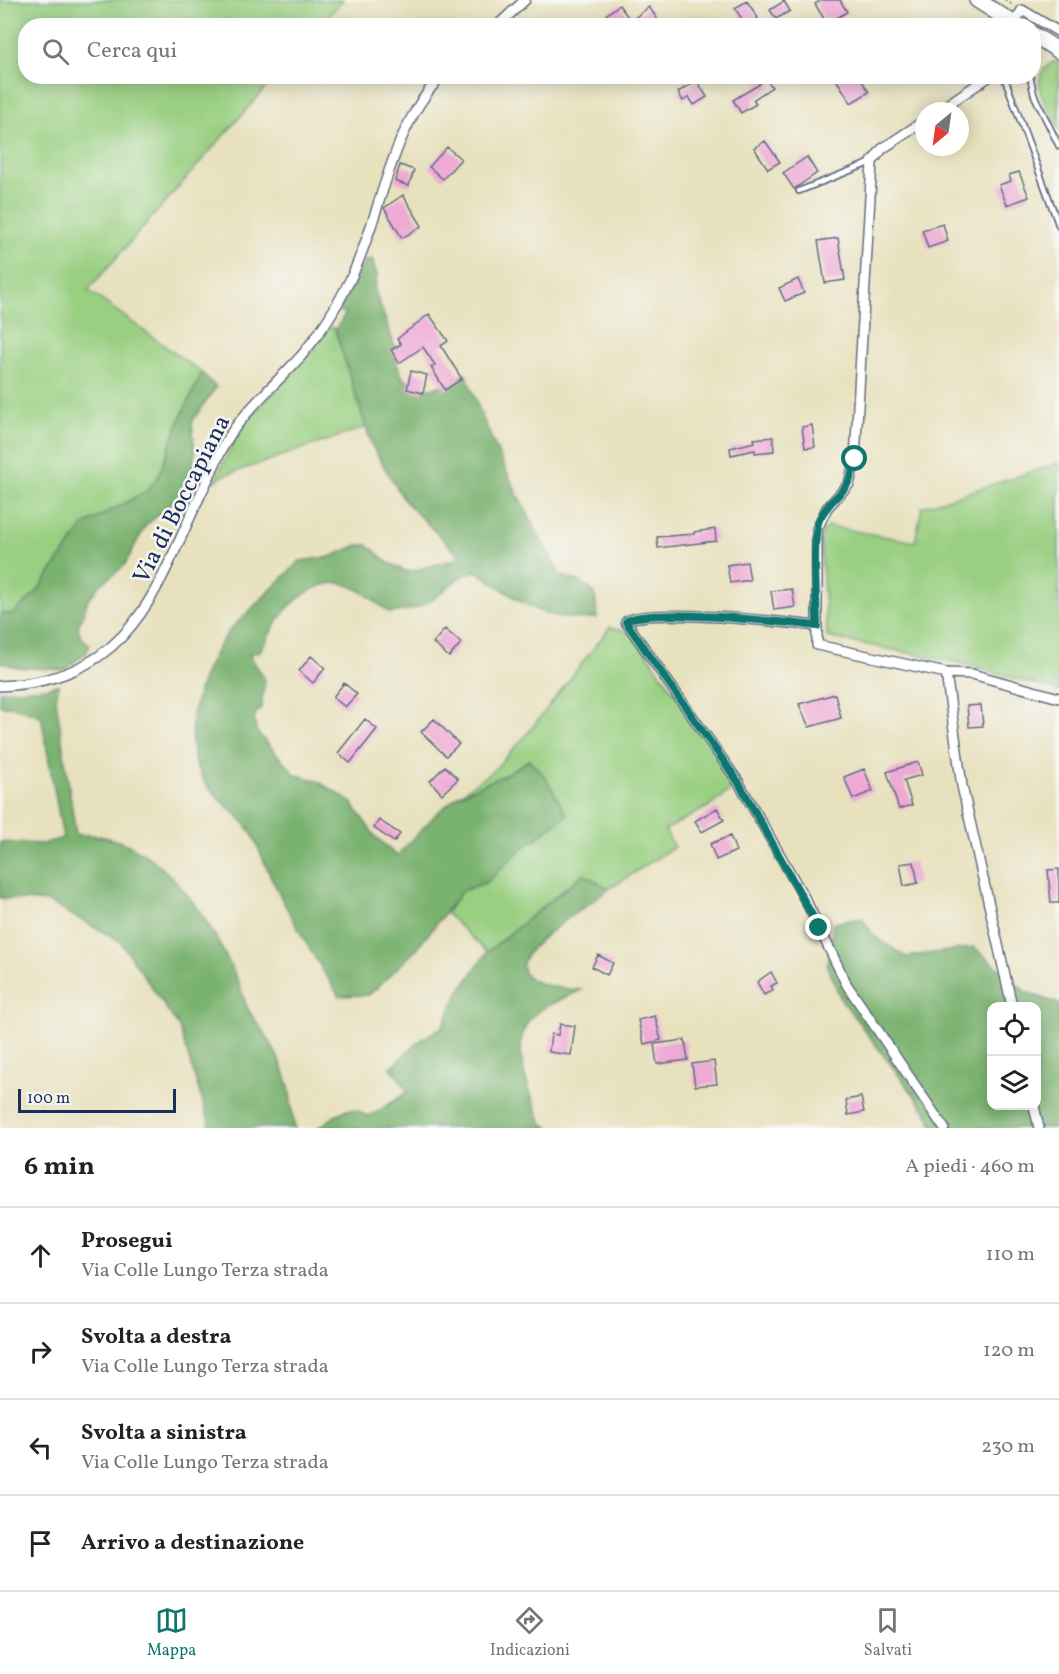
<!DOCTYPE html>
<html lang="it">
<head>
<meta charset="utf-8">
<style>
	body { margin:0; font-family:Vollkorn,serif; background:#f2f2f2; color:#222 }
	.controls { position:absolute; right:18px; bottom:18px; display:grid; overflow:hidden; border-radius:12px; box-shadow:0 3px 15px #0003 }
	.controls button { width:54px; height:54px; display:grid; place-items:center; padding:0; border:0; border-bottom:2px solid #e0e0e0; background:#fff; color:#222; font:30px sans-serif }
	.compass { position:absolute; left:915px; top:102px; width:54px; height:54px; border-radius:50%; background:#fff; box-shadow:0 3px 15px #0003; rotate:209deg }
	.scale { position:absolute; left:18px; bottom:15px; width:158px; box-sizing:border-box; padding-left:6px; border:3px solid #1b2f5e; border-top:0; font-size:16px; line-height:21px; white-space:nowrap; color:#1b2f5e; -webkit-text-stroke:4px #f6f6f2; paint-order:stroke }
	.stop { position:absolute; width:18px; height:18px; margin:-14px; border:4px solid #0f766e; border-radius:50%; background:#fff }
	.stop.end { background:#0f766e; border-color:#fff; box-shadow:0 2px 6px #0008 }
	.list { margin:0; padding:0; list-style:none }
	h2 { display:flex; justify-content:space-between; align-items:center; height:78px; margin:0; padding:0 24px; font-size:26px }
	h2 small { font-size:20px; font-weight:400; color:#767676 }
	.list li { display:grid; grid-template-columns:39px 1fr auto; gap:18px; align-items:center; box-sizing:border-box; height:96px; padding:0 24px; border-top:2px solid #e0e0e0 }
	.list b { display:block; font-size:22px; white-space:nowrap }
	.list p { margin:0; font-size:20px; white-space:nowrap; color:#767676 }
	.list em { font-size:20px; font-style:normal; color:#767676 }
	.icon { flex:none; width:33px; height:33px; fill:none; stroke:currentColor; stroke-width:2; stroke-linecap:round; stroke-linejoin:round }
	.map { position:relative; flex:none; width:1059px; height:1128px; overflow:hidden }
	.search { position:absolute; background:#fff; box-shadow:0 3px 15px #0003; left:18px; right:18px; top:18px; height:66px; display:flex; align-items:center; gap:15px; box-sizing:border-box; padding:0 21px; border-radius:24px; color:#767676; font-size:22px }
	.sheet { height:462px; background:#fff }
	nav { display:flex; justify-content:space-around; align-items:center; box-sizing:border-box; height:84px; border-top:2px solid #e0e0e0; background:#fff; font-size:16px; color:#767676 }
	nav a { display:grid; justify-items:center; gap:3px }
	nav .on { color:#0f766e }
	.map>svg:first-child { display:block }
</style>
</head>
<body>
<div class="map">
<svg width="1059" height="1128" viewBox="0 0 1059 1128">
	<rect width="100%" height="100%" fill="#f6f6f2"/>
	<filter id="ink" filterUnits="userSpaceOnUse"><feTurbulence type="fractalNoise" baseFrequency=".0167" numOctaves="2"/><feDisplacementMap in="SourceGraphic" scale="12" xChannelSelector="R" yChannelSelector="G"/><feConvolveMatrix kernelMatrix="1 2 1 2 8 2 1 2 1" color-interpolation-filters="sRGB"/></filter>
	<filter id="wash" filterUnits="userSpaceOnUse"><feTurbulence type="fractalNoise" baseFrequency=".008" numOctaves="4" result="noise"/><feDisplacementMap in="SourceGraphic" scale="24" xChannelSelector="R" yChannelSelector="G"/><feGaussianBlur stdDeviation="1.35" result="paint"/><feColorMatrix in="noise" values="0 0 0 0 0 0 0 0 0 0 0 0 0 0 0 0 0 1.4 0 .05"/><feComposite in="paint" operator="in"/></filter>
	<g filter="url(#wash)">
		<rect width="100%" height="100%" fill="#e8e1be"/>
		<path fill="#99cf81" stroke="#5a7f70" stroke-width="1.5" d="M 0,0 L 343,0 L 320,25 L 26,26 L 26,76 L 275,77 L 88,290 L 202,373 L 181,417 L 158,477 L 147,491 L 84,525 L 37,592 L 13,614 L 0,614 Z
			M 1053,62 L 1059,62 L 1059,128 C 1047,108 1025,79 1053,62 Z
			M 331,327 L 335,329 L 366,427 L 223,476 L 213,483 L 243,425 L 313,350 L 328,328 Z
			M 1059,463 L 1059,691 L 960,663 L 827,637 L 820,536 L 828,526 L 915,542 L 922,507 Z
			M 610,627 L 632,633 L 739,783 L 713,804 L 665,830 L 674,847 L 609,889 L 583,874 L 487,952 L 446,913 L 462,891 L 487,882 L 520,850 L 544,833 L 529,760 L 505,775 L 459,795 L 495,769 L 528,733 Z"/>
		<path fill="#7ab26f" stroke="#4a7066" stroke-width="1.5" fill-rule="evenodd" d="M 372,259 L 377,275 L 375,291 L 393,341 L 397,364 L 402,376 L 414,389 L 435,388 L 466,374 C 491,444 524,511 561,576 L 581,582 L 595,593 L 597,618 C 541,623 520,601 476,571 C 457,575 448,589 432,600 C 419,609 406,611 390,613 C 377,603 363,590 348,585 C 322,576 292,600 278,620 C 271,630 267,642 259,652 L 249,654 L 265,680 L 261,708 L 254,716 L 256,731 L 296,775 L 316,780 L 351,802 L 374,835 L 397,856 L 436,814 L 459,795 L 505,775 L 529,760 L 544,775 L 567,815 L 520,850 L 487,882 L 462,891 L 415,951 L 369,995 L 339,996 C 307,946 277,896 255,840 C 246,818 221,804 207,785 C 174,740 200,673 228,632 L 300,561 L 330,557 L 358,545 L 368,545 L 387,562 L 408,572 L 461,558 L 404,500 L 372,446 L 335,330 L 346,313 L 339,311 L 365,260 Z
			M 202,373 L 216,387 L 192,422 L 195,453 L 192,468 L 177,495 L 168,507 L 146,525 L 124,566 L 100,585 L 88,600 L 78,627 L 81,637 L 90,645 L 86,653 L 64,670 L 16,667 L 0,662 L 0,614 L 13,614 L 37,592 L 84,525 L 147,491 L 158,477 L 181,417 Z
			M 59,684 L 56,699 L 76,835 C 157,830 208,916 238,981 C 242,989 243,999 247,1007 C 251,1017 259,1025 265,1034 C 274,1048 283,1067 288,1083 C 292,1098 291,1113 295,1128 L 211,1128 L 179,1027 L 120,941 L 48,902 L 0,898 L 0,842 L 42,844 L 63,838 L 41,716 L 11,706 L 0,706 L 0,691 L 46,688 Z
			M 584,874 L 609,889 C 568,922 454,981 581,990 C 568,997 552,1002 539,1011 C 503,1035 530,1093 542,1123 L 549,1128 L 317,1128 C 334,1119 347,1099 366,1116 L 374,1114 L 408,1092 L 391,1067 L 421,1040 L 442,1027 L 460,991 L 487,952 Z
			M 862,918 L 873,935 L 906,957 L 974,947 L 1026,992 L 1059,1004 L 1059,1128 L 934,1128 L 926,1111 L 841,999 L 827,966 L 834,923 ZM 992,1006 L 1036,1006 L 1036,1106 L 992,1106 Z"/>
		<g id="blocks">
			<path fill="#eea9d5" d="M 821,0 L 840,0 L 847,12 L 827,24 L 815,4 Z
				M 747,1 L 758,18 L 746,26 L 735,8 Z
				M 784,1 L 790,11 L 776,19 L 770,10 Z
				M 619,5 L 628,17 L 614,26 L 606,15 Z
				M 649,7 L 658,20 L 650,26 L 636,26 L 632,20 Z
				M 834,76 L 859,76 L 869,92 L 851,103 Z
				M 765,77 L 772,87 L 753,100 L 756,104 L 741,113 L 733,100 L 760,84 L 758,81 Z
				M 697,81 L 707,97 L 694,105 L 689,97 L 683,101 L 678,92 Z
				M 765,141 L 780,162 L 768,169 L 754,148 Z
				M 447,147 L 461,159 L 443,179 L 429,167 Z
				M 807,157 L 817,173 L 794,189 L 783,173 Z
				M 400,165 L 414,170 L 409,186 L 395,181 Z
				M 1019,172 L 1029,197 L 1007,205 L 999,185 L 1011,181 L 1009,175 Z
				M 403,195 L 422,226 L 402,238 L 384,208 Z
				M 943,224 L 948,241 L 928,248 L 922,230 Z
				M 838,238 L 845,280 L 825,283 L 818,241 Z
				M 798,279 L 804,293 L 785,301 L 779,288 Z
				M 429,314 L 448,341 L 441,346 L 462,379 L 445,390 L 431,367 L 435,365 L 423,347 L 399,363 L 391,350 L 401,344 L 397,339 Z
				M 411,371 L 427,375 L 423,393 L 407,389 Z
				M 812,425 L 815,447 L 805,448 L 802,427 Z
				M 773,437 L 774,451 L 755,453 L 755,450 L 731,455 L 730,448 L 755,442 L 754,439 Z
				M 715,529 L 716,541 L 658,548 L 657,537 L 694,534 L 694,532 Z
				M 747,562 L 750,580 L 730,583 L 727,565 Z
				M 792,589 L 795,607 L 774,610 L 771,591 Z
				M 445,629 L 461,643 L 449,657 L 433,643 Z
				M 311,656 L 325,668 L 313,683 L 299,671 Z
				M 344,683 L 357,694 L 345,707 L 333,697 Z
				M 835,694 L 841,718 L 809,727 L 799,704 Z
				M 981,705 L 983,726 L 969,727 L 967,706 Z
				M 365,719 L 377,729 L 350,763 L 338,753 Z
				M 434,719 L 459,744 L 446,756 L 421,732 Z
				M 918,762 L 922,775 L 904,780 L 912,805 L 899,809 L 887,772 Z
				M 445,766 L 458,779 L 442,794 L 430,781 Z
				M 864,769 L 873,791 L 853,799 L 844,777 Z
				M 717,808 L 724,820 L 702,832 L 695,821 Z
				M 379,820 L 400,834 L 394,842 L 374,828 Z
				M 730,836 L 736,851 L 716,860 L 710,844 Z
				M 914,862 L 918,883 L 904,886 L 900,864 Z
				M 1059,869 L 1059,903 L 1051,903 L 1048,870 Z
				M 598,955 L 613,963 L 607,975 L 592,967 Z
				M 771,972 L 777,983 L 771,986 L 773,990 L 764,995 L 757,982 Z
				M 655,1016 L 661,1040 L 644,1044 L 638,1020 Z
				M 560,1024 L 575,1026 L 571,1055 L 549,1052 L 551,1034 L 558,1035 Z
				M 685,1040 L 688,1060 L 657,1064 L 654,1044 Z
				M 714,1061 L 717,1084 L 695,1086 L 692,1064 Z
				M 861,1097 L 864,1112 L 848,1115 L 846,1100 Z"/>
		</g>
	</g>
	<g filter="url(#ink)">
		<use href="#blocks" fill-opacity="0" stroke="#636d80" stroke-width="1.5"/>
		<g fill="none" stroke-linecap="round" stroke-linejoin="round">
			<g stroke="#636d80" stroke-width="8">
				<path id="lane" d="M 1004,76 L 1059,226
					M 1030,76 L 1034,95 L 1059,146
					M 799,191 L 872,162"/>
			</g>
			<g stroke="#636d80" stroke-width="12">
				<path id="street" d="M 1014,23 L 1022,10 L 1059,32
					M 497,26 L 525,0
					M 938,111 L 990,76
					M 924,121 L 882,149 L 872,162 L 855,459 L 849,484 L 827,508 L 817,529 L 817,645 L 946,673 L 962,786 L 1012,1006
					M 817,626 C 790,623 638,606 626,622 L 739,783 L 806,901 L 847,985 L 944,1128
					M 946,673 L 972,674 L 1059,698
					M 0,686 C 140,679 157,581 209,477 C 216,462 222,446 232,432 C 251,404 279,381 302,355 C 321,332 338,305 351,278 C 383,211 388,133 441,76
					M 1034,1106 L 1039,1128"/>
			</g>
			<g stroke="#636d80" stroke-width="18">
				<path id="primary" d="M 977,0 L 1018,26
					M 1034,35 L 1059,51"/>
			</g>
			<path stroke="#636d80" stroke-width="2" stroke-dasharray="1.5 4.5" stroke-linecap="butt" d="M 1005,0 L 1013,5"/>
			<use href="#lane" stroke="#fff" stroke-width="4.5"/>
			<use href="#street" stroke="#fff" stroke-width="9"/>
			<use href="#primary" stroke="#fff" stroke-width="15"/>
		</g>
	</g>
	<g fill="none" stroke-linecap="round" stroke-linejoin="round" filter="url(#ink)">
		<path stroke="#0f766e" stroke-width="8" d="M 819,928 L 739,783 L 626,622 C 638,606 790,623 817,626 C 817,603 811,535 820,518 C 835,490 849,498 855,459"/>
	</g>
	<g text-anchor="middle" stroke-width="5" stroke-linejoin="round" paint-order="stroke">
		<g font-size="24" fill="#1b2f5e" stroke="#f6f6f2">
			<text transform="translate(181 499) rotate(-63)" y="8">Via di Boccapiana</text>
		</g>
	</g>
</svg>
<div class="controls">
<button><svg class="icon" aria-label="locate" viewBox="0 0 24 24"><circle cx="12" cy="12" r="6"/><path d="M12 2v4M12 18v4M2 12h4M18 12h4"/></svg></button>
<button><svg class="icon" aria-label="layers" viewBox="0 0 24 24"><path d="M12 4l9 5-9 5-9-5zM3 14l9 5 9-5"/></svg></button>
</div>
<svg class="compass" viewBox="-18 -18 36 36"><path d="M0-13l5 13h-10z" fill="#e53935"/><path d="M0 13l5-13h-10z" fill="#767676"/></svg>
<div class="scale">100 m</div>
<div class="stop" style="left:855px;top:459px"></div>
<div class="stop end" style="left:819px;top:928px"></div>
<div class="search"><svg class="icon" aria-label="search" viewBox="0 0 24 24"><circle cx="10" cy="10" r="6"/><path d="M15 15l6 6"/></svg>Cerca qui</div>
</div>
<section class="sheet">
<h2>6 min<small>A piedi · 460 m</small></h2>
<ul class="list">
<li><svg class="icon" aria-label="ahead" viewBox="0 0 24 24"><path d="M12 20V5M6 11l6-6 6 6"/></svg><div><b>Prosegui</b><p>Via Colle Lungo Terza strada</p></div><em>110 m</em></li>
<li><svg class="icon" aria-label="right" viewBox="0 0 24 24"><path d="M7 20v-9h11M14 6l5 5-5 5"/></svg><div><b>Svolta a destra</b><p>Via Colle Lungo Terza strada</p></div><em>120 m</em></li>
<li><svg class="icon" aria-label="left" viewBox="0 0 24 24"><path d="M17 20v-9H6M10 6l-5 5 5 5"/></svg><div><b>Svolta a sinistra</b><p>Via Colle Lungo Terza strada</p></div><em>230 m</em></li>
<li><svg class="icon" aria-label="arrive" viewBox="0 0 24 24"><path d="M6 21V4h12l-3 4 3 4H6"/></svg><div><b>Arrivo a destinazione</b></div></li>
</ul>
</section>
<nav>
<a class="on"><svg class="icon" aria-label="map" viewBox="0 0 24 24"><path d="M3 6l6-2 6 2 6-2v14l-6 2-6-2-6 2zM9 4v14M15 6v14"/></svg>Mappa</a>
<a><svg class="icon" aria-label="directions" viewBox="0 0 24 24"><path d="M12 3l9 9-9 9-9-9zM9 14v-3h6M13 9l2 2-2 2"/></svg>Indicazioni</a>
<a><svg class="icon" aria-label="saved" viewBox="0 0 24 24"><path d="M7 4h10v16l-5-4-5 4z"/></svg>Salvati</a>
</nav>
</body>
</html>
